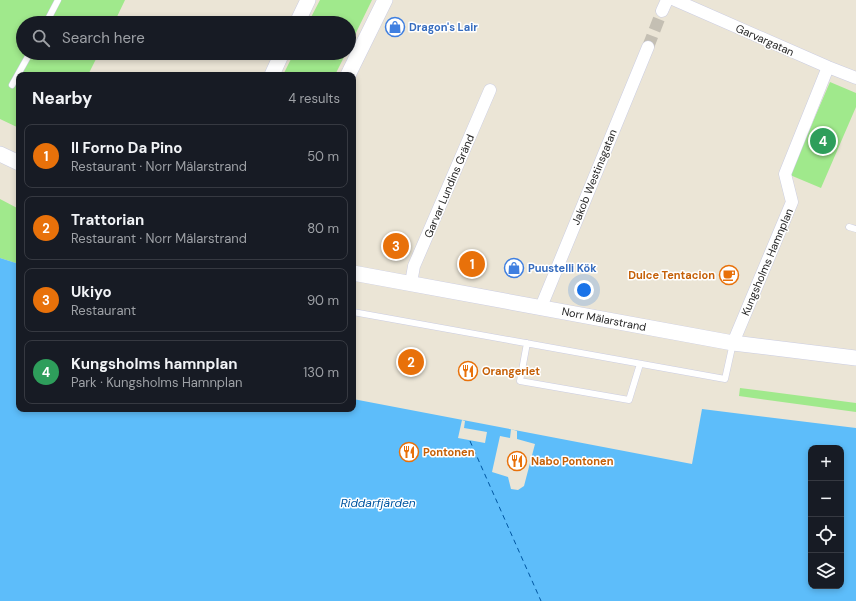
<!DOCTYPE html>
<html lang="en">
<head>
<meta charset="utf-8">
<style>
	body { margin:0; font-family:"DM Sans",sans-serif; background:#242831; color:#f1f3f6 }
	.controls { position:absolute; right:12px; bottom:12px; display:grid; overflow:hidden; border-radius:8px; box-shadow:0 2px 6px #0003 }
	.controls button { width:36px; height:36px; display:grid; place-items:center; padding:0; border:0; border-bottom:1px solid #363941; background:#171b24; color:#f1f3f6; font:20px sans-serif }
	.you { position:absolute; left:584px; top:290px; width:14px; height:14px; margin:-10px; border:3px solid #fff; border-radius:50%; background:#1a73e8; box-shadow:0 0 0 6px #1a73e833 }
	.badge { display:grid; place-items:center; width:26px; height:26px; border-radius:50%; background:#9aa1fa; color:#fff; font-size:13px; font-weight:700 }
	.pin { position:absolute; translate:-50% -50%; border:2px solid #fff; box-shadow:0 1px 4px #0006 }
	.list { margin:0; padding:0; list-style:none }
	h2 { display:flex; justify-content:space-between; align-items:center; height:52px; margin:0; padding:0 16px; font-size:17px }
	h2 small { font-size:13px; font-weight:400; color:#9ea1a6 }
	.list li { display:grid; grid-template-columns:26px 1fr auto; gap:12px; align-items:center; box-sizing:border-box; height:64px; margin:0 8px 8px; padding:0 8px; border:1px solid #363941; border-radius:8px }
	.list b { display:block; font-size:15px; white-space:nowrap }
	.list p { margin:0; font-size:13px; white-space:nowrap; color:#9ea1a6 }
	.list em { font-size:13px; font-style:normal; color:#9ea1a6 }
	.icon { flex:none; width:22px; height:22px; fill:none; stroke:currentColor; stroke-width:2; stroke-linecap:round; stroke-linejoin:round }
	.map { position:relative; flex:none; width:856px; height:601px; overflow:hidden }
	.search { position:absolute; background:#171b24; box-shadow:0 2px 6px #0003; left:16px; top:16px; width:340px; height:44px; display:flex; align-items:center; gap:10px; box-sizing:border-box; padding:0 14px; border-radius:22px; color:#9ea1a6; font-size:15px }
	.panel { position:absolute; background:#171b24; box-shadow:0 2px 6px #0003; left:16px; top:72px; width:340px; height:340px; border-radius:8px }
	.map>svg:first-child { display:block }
</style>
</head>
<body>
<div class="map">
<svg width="856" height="601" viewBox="0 0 856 601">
	<rect width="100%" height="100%" fill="#ebe5d6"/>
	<path fill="#a0e98c" d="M 0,0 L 125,0 L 114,23 L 23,23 L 23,53 L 99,53 L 88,75 L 19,75 L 19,128 L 0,119 Z
		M 320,0 L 372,0 L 349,47 L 349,23 L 308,23 Z
		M 294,53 L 346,53 L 335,75 L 283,75 Z
		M 830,82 L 856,93 L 856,107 L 821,188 L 790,175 Z
		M 0,199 L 19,209 L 19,264 L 0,258 Z
		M 740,388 L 856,403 L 856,412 L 739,396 Z"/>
	<path fill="#5dbdfa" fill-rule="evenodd" d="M 0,258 L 19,264 L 19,409 L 353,409 L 353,399 L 692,464 L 702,409 L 856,428 L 856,601 L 0,601 ZM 811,448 L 841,448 L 841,586 L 811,586 Z"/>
	<path fill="#ebe5d6" d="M 462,420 L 465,421 L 464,428 L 487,432 L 485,443 L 458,438 Z
		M 511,429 L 517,431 L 517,439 L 535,444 L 524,486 L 518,490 L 511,489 L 508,477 L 492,472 L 500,436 L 510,438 Z"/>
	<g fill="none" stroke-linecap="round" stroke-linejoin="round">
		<path stroke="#0056a1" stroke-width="1" stroke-dasharray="5 4" stroke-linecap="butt" d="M 470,441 L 541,601"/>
		<path stroke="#c4bfb3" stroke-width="12" stroke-dasharray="12 6" stroke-linecap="butt" d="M 648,47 L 662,11"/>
		<g stroke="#cbcde2" stroke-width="7">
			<path id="service" d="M 46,23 L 58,0
				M 12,85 L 30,53
				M 849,227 L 856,229
				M 353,312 L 725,379 L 733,343
				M 527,343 L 520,381 L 629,400 L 640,364"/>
		</g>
		<g stroke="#cbcde2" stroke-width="13">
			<path id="minor" d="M 675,0 L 828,67 L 856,78
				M 662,11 L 667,0
				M 411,283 L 414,266 L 490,90
				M 541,307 L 648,47
				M 733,343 L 792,202 L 785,174 L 828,67"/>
		</g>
		<g stroke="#cbcde2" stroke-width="16">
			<path id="tertiary" d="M 297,23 L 308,0
				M 272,75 L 282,53
				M 348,75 L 385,0
				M 0,154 L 19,163
				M 353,273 L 733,343 L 856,358"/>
		</g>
		<use href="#service" stroke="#fff" stroke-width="6"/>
		<use href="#minor" stroke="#fff" stroke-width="12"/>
		<use href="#tertiary" stroke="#fff" stroke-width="15"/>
	</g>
	<defs>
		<g id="shop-ring" transform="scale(1)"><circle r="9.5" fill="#fff" stroke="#3f7fe0" stroke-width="1.5"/><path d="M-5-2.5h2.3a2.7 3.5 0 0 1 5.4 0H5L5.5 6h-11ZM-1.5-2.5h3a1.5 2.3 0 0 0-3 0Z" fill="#3f7fe0"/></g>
		<g id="cafe-ring" transform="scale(1)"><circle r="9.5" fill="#fff" stroke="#e8710a" stroke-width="1.5"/><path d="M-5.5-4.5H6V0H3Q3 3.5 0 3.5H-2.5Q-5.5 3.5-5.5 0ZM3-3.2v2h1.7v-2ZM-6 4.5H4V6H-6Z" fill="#e8710a"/></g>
		<g id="restaurant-ring" transform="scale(1)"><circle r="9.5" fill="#fff" stroke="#e8710a" stroke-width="1.5"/><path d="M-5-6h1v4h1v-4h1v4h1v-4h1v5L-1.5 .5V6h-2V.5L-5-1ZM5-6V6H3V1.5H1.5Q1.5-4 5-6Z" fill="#e8710a"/></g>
	</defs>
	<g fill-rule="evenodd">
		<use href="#shop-ring" x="395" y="27"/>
		<use href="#shop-ring" x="514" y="268"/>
		<use href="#cafe-ring" x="729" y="275"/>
		<use href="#restaurant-ring" x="468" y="371"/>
		<use href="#restaurant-ring" x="409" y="452"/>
		<use href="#restaurant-ring" x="517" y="461"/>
	</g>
	<g text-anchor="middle" stroke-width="3" stroke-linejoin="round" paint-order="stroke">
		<g font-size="11" font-weight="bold" fill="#366cbe" stroke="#fff" text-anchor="start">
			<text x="409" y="31">Dragon's Lair</text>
			<text x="528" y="272">Puustelli Kök</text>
		</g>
		<g font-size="11" fill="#272727" stroke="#fff">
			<text transform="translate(765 40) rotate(24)" y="4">Garvargatan</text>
			<text transform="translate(594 177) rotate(-68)" y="4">Jakob Westinsgatan</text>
			<text transform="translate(449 186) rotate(-67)" y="4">Garvar Lundins Gränd</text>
			<text transform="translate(767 262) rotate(-67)" y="4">Kungsholms Hamnplan</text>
			<text transform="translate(604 319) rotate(11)" y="4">Norr Mälarstrand</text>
		</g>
		<g font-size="11" font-weight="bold" fill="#c56008" stroke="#fff" text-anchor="start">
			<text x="715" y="279" text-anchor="end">Dulce Tentacion</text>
			<text x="482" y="375">Orangeriet</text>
			<text x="423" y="456">Pontonen</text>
			<text x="531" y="465">Nabo Pontonen</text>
		</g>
		<g font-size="12" font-style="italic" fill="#0056a1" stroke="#fff">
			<text x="378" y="507">Riddarfjärden</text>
		</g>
	</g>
</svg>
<div class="controls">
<button>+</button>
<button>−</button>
<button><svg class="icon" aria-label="locate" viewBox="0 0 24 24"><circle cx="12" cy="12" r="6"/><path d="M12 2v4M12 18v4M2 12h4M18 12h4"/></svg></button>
<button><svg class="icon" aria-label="layers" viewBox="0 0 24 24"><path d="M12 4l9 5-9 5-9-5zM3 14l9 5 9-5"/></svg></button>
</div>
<div class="you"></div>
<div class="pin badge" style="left:472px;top:264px;background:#e8710a">1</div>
<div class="pin badge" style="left:411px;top:362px;background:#e8710a">2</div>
<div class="pin badge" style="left:396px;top:246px;background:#e8710a">3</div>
<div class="pin badge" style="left:823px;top:141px;background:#2e9e5b">4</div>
<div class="search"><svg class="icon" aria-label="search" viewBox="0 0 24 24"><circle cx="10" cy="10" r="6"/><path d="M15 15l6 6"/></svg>Search here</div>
<section class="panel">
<h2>Nearby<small>4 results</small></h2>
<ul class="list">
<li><span class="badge" style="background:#e8710a">1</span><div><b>Il Forno Da Pino</b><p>Restaurant · Norr Mälarstrand</p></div><em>50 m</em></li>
<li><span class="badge" style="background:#e8710a">2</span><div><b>Trattorian</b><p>Restaurant · Norr Mälarstrand</p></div><em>80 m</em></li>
<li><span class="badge" style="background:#e8710a">3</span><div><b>Ukiyo</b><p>Restaurant</p></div><em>90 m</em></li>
<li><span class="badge" style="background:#2e9e5b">4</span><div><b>Kungsholms hamnplan</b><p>Park · Kungsholms Hamnplan</p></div><em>130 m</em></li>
</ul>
</section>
</div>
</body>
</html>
